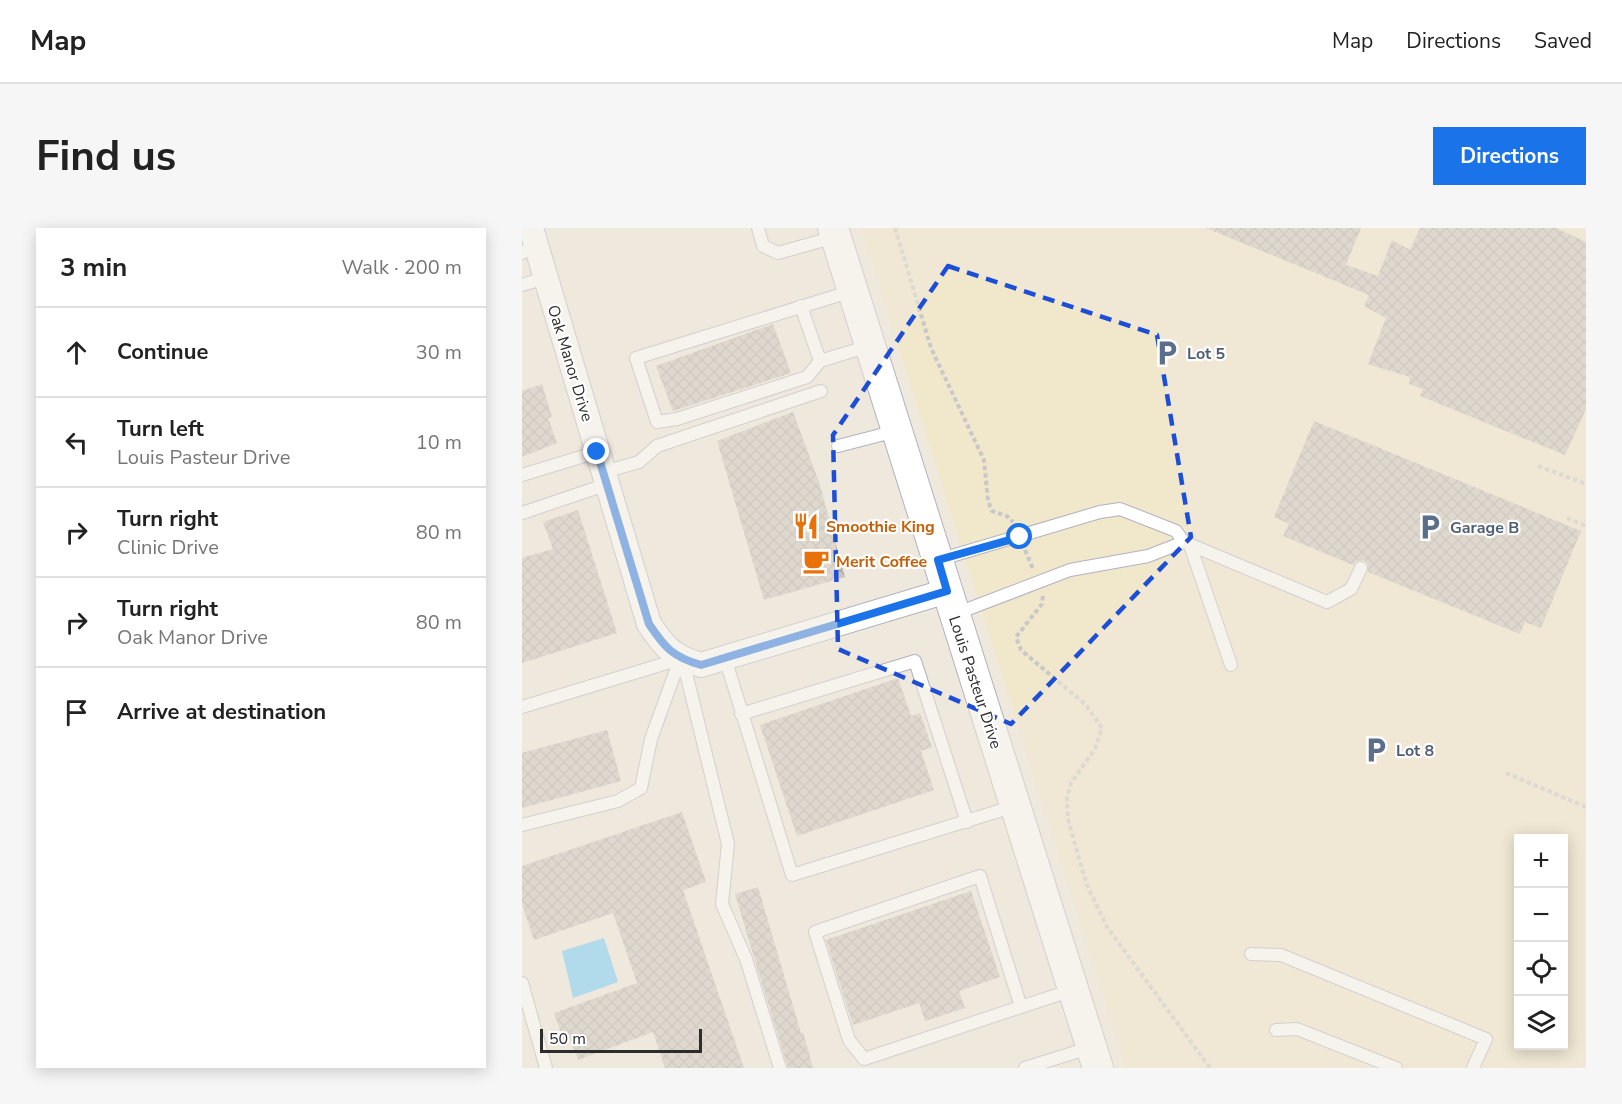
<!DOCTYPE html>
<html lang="en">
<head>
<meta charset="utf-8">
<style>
	body { margin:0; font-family:"Nunito Sans",sans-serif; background:#f6f6f6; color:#222 }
	.controls { position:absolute; right:18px; bottom:18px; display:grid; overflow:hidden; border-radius:0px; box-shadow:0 3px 15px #0003 }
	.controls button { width:54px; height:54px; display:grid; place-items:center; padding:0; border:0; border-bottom:2px solid #e0e0e0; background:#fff; color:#222; font:30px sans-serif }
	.scale { position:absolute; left:18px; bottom:15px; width:162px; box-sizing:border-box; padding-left:6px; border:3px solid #2c2c2c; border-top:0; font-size:16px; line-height:21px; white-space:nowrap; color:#2c2c2c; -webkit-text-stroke:4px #fff; paint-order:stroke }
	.stop { position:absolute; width:18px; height:18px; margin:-14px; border:4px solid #1a73e8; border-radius:50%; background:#fff }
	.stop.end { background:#1a73e8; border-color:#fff; box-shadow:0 2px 6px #0008 }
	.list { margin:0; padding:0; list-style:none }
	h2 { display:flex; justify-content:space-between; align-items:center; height:78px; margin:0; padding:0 24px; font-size:26px }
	h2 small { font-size:20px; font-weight:400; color:#767676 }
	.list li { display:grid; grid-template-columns:39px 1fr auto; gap:18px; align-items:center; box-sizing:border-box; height:90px; padding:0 24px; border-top:2px solid #e0e0e0 }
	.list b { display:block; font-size:22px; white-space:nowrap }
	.list p { margin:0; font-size:20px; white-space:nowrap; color:#767676 }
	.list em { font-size:20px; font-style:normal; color:#767676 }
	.icon { flex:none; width:33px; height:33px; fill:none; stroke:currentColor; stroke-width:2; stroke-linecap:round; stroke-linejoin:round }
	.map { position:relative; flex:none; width:1064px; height:840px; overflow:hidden; border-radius:0px }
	header { display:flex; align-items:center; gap:36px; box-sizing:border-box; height:84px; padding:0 30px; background:#fff; border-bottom:2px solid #e0e0e0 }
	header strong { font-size:28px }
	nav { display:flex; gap:33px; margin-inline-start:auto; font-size:21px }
	.intro { display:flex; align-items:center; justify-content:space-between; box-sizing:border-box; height:144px; padding:0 36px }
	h1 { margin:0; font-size:42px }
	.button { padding:15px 27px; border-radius:0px; background:#1a73e8; color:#fff; font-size:21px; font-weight:700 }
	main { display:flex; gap:36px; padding:0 36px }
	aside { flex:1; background:#fff; border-radius:0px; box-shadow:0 3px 15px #0003 }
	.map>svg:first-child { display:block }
</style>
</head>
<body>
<header>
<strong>Map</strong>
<nav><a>Map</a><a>Directions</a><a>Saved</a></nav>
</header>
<div class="intro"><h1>Find us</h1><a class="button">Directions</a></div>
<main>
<aside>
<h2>3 min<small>Walk · 200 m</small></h2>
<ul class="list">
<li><svg class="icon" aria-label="ahead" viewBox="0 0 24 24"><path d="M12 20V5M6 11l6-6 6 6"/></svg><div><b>Continue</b></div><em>30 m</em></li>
<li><svg class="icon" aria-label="left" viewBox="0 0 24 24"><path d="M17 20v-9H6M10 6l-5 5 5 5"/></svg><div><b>Turn left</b><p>Louis Pasteur Drive</p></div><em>10 m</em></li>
<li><svg class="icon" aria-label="right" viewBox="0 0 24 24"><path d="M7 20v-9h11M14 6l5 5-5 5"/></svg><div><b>Turn right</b><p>Clinic Drive</p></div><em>80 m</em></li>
<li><svg class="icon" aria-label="right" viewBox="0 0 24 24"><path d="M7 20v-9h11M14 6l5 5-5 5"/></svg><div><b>Turn right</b><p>Oak Manor Drive</p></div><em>80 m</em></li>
<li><svg class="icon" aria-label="arrive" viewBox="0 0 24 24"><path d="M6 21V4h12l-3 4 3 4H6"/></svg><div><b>Arrive at destination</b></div></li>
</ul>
</aside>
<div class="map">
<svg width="1064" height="840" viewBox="0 0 1064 840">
	<defs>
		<pattern id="building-cross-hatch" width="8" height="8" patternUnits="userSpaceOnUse" patternTransform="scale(1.5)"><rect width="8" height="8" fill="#cac5bc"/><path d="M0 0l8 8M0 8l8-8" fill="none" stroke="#aea9a2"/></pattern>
	</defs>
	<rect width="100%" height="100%" fill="#efe8dd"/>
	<path fill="#f1e7cb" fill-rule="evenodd" d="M 339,0 L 1064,0 L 1064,840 L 604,840 ZM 996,610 L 1042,610 L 1042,818 L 996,818 Z"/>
	<path fill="#67c9fa" d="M 82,710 L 96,754 L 51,770 L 40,723 Z"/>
	<path fill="url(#building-cross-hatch)" d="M 684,0 L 839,0 L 824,37 L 856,48 L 870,12 L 888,22 L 898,0 L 1034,0 L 1064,14 L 1064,181 L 1043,227 L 898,168 L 901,161 L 887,156 L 888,149 L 846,136 L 864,90 L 842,78 L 847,67 Z
		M 251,96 L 269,145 L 151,183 L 134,138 Z
		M 20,156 L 30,189 L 26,190 L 35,215 L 0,229 L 0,163 Z
		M 271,184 L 298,257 L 323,349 L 242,372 L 195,213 Z
		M 792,193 L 1059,303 L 1019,400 L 1003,394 L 998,406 L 846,344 L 846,336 L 842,332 L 835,333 L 831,337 L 761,308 L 767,296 L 752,289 Z
		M 56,282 L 95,405 L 0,435 L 0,330 L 31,321 L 21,294 Z
		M 376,450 L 389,488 L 398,485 L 410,519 L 399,523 L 412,562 L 275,608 L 238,497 Z
		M 85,502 L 99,553 L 0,580 L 0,525 Z
		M 160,584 L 184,654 L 161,662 L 222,840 L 143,840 L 131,804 L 56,832 L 48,811 L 42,813 L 32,785 L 115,755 L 91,685 L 12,712 L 0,676 L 0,638 Z
		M 236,659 L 279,805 L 281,804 L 291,840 L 266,840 L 231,726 L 213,666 Z
		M 449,663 L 478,749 L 437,763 L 443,780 L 403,793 L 397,775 L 331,797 L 304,712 Z"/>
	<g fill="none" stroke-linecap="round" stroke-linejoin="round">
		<g stroke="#b1b2c1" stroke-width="14">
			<path id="service" d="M 236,0 L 241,18 L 256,25 L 313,9
				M 0,25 L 14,18
				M 0,57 L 23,50
				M 330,63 L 114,130 L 135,194 L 155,191 L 285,149 L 298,133 L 347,118
				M 279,78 L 298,133
				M 316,218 L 374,203
				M 82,244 L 117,234 L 135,218 L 299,163
				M 0,247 L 75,224
				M 0,285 L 86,256
				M 668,317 L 709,437
				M 416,332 L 578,284 L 598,281 L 654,303 L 662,314 L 805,374 L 829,361 L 839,340
				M 433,386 L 548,342 L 626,328 L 662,314
				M 203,430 L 270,647 L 493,578
				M 158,431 L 165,449 L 206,616 L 200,676 L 224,731 L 258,840
				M 0,479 L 158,431
				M 219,486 L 393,433 L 445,594
				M 0,597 L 96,573 L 119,560 L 129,511 L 158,431
				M 729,726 L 759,727 L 964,811 L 951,840
				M 0,755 L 24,840
				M 499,779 L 458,648 L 293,704 L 327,812 L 342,831 L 550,762
				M 754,802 L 775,801 L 874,840
				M 503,840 L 570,819"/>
		</g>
		<g stroke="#b1b2c1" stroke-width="26">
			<path id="minor" d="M 9,0 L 127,396 C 143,420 151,429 179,437 L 425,363"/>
		</g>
		<g stroke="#b1b2c1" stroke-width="32">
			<path id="tertiary" d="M 311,0 L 576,840"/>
		</g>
		<path stroke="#c8c8c8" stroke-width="4" stroke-dasharray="4.5 3" stroke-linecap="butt" d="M 373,0 L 409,120 L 462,232 L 466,273 L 470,283 L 485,288 L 491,294
			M 1016,238 L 1064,256
			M 1045,290 L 1064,298
			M 503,322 L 511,341
			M 521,368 L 520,376 L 494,409 L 499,422 L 564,477 L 580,500 L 573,521 L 549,555 L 545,570 L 546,591 L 564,655 L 585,699 L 688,840
			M 984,545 L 1064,579"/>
		<use href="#service" stroke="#fff" stroke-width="12"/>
		<use href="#minor" stroke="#fff" stroke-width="24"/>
		<use href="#tertiary" stroke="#fff" stroke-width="30"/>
	</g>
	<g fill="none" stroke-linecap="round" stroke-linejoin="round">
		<path stroke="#1a73e8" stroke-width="8" d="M 75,224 L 127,396 C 143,420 151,429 179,437 L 425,363 L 416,332 L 498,309"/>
	</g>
	<path d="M0 0H1064V840H0ZM 426,38 L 635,107 L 669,309 L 489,496 L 316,421 L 311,207 Z" fill="#efe8dd" fill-opacity=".55" fill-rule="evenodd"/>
	<path fill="none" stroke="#1d4ed8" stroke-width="4.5" stroke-dasharray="12 8" stroke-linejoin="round" d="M 426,38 L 635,107 L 669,309 L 489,496 L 316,421 L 311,207 Z"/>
	<defs>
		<g id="parking-bare" transform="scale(2.07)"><path d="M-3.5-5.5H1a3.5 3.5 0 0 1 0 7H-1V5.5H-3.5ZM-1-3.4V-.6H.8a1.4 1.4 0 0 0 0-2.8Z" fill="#5c6f8a" stroke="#fff" stroke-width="2.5" paint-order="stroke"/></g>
		<g id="restaurant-bare" transform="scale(2.07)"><path d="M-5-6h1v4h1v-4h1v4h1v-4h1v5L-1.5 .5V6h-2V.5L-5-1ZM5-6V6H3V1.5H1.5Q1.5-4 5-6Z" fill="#e8710a" stroke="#fff" stroke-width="2.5" paint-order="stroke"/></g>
		<g id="cafe-bare" transform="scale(2.07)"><path d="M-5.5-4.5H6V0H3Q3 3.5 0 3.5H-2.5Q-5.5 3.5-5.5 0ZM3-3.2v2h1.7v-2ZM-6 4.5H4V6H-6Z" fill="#e8710a" stroke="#fff" stroke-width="2.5" paint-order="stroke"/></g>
	</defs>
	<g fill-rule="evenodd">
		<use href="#parking-bare" x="645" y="125"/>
		<use href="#restaurant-bare" x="284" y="298"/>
		<use href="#parking-bare" x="908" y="299"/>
		<use href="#cafe-bare" x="294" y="333"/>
		<use href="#parking-bare" x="854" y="522"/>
	</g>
	<g text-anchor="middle" stroke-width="4.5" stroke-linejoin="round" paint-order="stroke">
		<g font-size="16" font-weight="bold" fill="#4e5e75" stroke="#fff" text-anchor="start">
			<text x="665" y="131">Lot 5</text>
			<text x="928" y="305">Garage B</text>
			<text x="874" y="528">Lot 8</text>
		</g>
		<g font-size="16" fill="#2c2c2c" stroke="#fff">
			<text transform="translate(49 135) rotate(73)" y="6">Oak Manor Drive</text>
			<text transform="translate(454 454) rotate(72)" y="6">Louis Pasteur Drive</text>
		</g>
		<g font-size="16" font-weight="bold" fill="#c56008" stroke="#fff" text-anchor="start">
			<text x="304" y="304">Smoothie King</text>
			<text x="314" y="339">Merit Coffee</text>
		</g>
	</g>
</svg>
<div class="controls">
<button>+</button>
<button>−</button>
<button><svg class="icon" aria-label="locate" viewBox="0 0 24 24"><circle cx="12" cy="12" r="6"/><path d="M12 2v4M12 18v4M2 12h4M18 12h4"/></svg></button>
<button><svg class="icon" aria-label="layers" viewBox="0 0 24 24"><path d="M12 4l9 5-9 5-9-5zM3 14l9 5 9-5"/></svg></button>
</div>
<div class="scale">50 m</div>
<div class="stop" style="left:498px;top:309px"></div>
<div class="stop end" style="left:75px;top:224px"></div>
</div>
</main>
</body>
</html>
